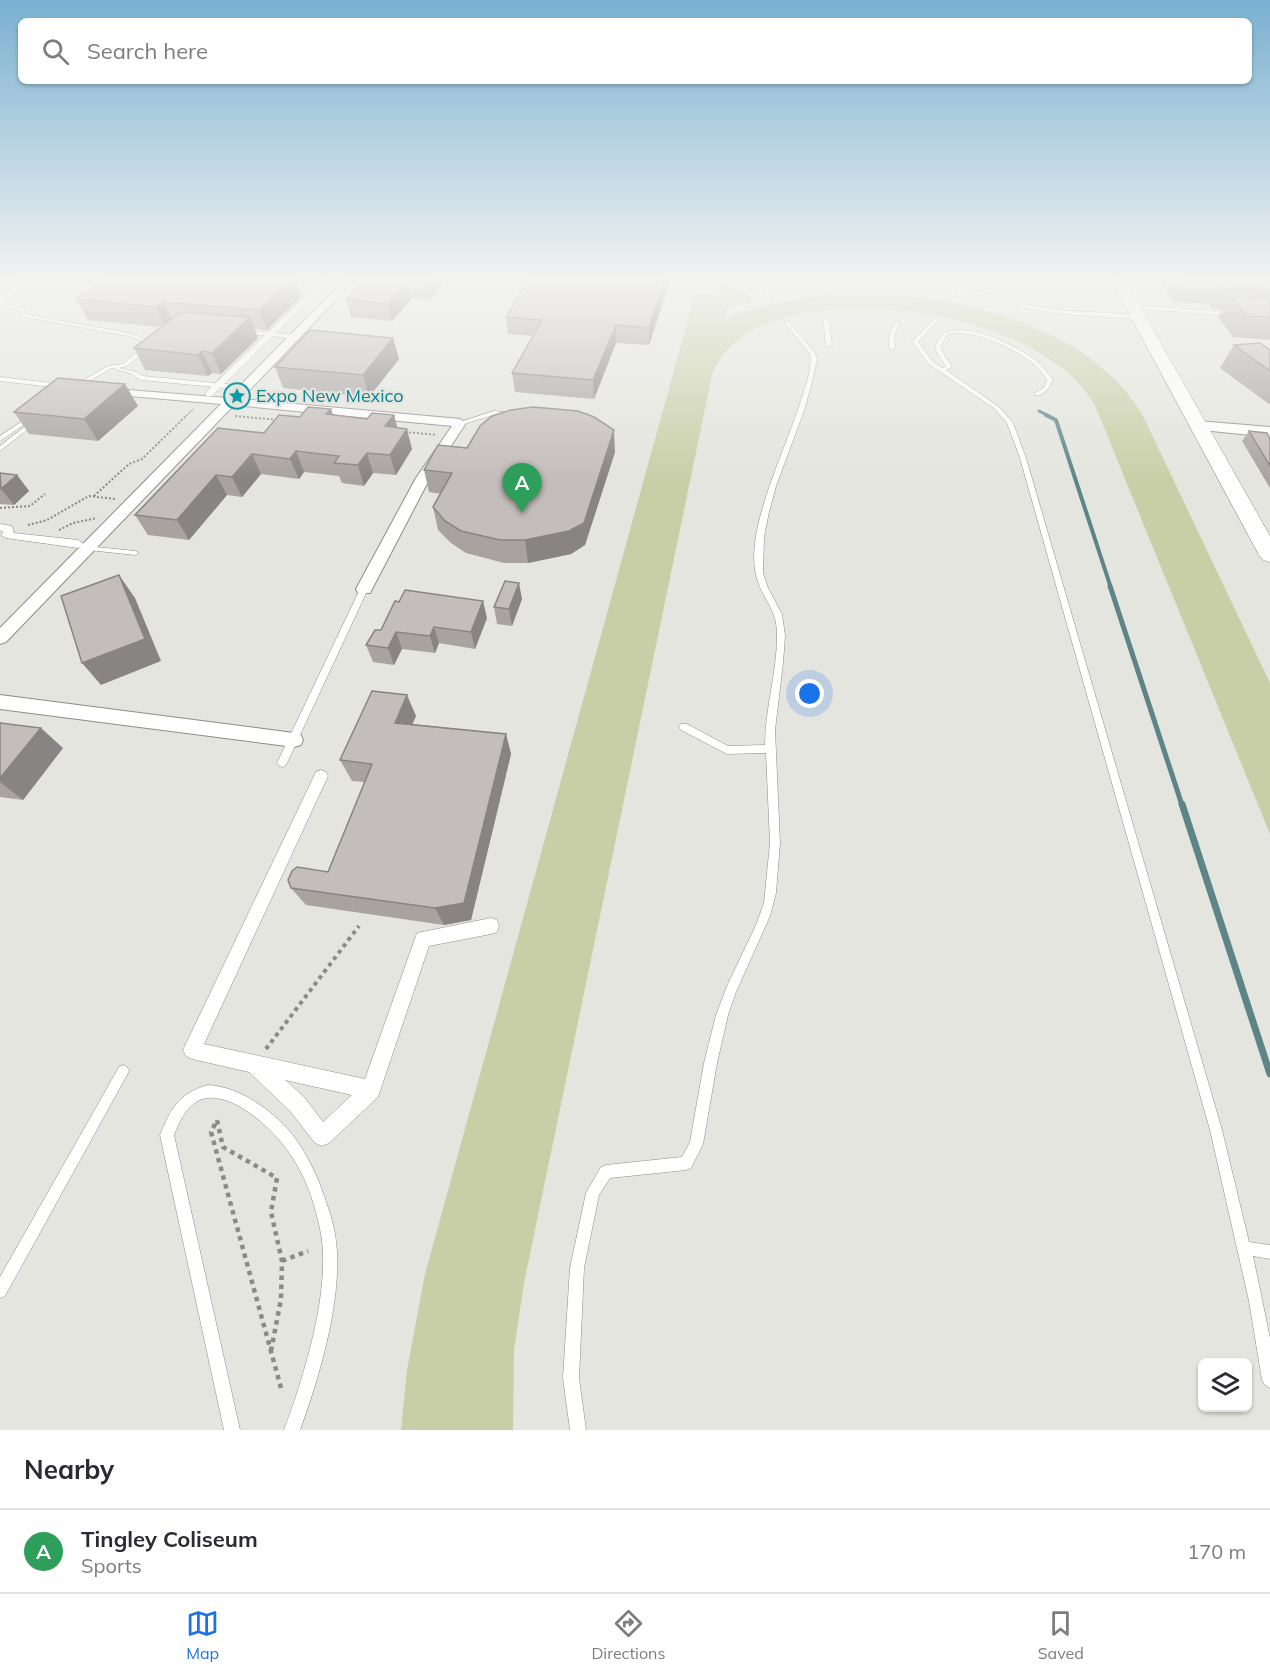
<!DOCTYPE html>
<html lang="en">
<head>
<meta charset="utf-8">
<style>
	body { margin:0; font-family:Mulish,sans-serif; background:#f2f2f3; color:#2b2b33 }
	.controls { position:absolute; right:18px; bottom:18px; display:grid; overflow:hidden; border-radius:9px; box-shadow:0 2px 4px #0004 }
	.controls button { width:54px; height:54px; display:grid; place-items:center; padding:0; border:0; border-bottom:2px solid #e1e1e2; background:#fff; color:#2b2b33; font:30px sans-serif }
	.you { position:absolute; left:810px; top:694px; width:21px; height:21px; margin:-15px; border:4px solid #fff; border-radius:50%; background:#1a73e8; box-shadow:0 0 0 9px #1a73e833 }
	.badge { display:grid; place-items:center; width:39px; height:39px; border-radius:50%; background:#1a73e8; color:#fff; font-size:20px; font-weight:700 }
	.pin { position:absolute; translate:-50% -50px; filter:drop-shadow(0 2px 3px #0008) }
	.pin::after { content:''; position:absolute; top:32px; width:21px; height:18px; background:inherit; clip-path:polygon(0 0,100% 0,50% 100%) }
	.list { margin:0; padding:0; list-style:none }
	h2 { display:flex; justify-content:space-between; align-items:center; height:78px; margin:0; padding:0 24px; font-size:26px }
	h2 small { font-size:20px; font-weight:400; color:#7c7c81 }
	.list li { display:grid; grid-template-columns:39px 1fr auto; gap:18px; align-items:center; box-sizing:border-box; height:84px; padding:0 24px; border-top:2px solid #e1e1e2 }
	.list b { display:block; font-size:22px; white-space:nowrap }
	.list p { margin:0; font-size:20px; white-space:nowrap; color:#7c7c81 }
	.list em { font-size:20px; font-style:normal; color:#7c7c81 }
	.icon { flex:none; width:33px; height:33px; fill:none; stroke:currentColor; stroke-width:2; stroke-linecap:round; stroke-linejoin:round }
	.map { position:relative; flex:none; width:1270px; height:1430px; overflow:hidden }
	.search { position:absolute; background:#fff; box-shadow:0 2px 4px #0004; left:18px; right:18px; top:18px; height:66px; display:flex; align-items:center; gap:15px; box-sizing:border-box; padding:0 21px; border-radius:9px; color:#7c7c81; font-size:22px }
	.sheet { height:162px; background:#fff }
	nav { display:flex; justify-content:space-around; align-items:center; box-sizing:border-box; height:84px; border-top:2px solid #e1e1e2; background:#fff; font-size:16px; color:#7c7c81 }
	nav a { display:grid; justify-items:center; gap:3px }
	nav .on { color:#1a73e8 }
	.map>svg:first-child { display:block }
</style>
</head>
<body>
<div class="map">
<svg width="1270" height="1430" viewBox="0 0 1270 1430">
	<rect width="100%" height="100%" fill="#e5e5df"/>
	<path fill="#c8cfa6" d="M 721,281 L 751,296 L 750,303 L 727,307 L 725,319 C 842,267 1077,295 1144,418 L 1270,683 L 1270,834 L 1096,408 C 1085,387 1069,371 1049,359 C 1021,341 989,328 957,320 C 888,303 743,294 712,375 L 524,1283 L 514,1350 L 513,1430 L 401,1430 L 407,1370 L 425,1274 L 695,294 L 720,294 L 717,283 Z"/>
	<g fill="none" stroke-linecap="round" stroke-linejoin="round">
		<path stroke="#5d8487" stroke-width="3" d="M 1039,411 L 1049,416"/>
		<path stroke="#5d8487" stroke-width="4" d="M 1046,415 L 1056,420 L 1111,588"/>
		<path stroke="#5d8487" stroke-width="5" d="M 1110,586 L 1182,805"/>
		<path stroke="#5d8487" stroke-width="7" d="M 1182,804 L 1270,1074"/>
		<g stroke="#8d8c87" stroke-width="1">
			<path id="service" d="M 27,280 L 33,280 L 3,300 L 9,305 L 24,308 L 25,312 L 29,315 L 129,333 L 154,342 L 154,344 L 127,366 L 119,368 L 136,372 L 143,376 L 246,386 L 249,388 L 246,390 L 141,380 L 132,374 L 112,368 L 79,387 L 75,387 L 75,385 L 108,366 L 123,364 L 148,343 L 128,336 L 25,317 L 20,314 L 19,310 L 5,307 L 0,303 L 0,297 Z
				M 774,280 L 780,280 L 767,288 L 773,301 L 770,303 L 767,301 L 762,287 Z
				M 857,280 L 956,283 L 989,289 L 1026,305 L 1062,310 L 1138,315 L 1141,317 L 1138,319 L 1062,314 L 1025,308 L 986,291 L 969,288 L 952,303 L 949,301 L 950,300 L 964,287 Z
				M 1132,305 L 1232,312 L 1235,314 L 1232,316 L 1130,308 L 1130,306 Z
				M 937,316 L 939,317 L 939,319 L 918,342 L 933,362 L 942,368 L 946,366 L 937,353 L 935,346 L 943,333 C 968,321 1018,346 1038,362 C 1044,367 1048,374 1053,380 C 1049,388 1045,396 1035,395 L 1035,393 L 1044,388 L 1047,380 C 1043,375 1040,370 1035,365 C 1016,349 973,328 948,334 L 941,346 L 943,353 L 952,367 L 946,370 L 999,407 L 1013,423 L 1026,458 L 1222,1130 L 1249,1242 L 1270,1245 L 1270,1259 L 1253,1256 L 1270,1338 L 1270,1388 L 1265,1385 L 1262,1380 L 1249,1301 L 1210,1130 L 1020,458 L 1007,423 L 995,409 L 929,364 L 912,342 Z
				M 826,318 L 829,320 L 832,345 L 829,347 L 826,345 L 823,320 Z
				M 787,320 L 815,353 L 817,360 L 811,386 L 804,411 L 776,486 L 769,512 L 764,537 L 763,573 L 768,588 L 782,614 L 785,636 L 783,663 L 775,730 L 780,843 L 776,893 L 770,916 L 736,992 L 728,1015 L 717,1063 L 703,1144 L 691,1168 L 686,1170 L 610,1178 L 599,1195 L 584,1268 L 579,1378 L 586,1430 L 570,1430 L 563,1378 L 570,1268 L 586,1193 L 601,1167 L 606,1165 L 682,1157 L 690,1142 L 704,1063 L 716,1015 L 727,986 L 756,925 L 764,903 L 770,843 L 766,753 L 727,754 L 681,730 L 679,727 L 681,724 L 687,724 L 728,746 L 765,745 C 765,707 778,670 777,632 C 776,609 765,602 758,582 C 750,560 756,531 762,510 C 773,471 791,433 803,394 C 807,382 812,367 810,354 L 784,322 Z
				M 897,321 L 900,323 L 894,335 L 895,348 L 892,350 L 889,348 C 889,338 889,328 897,321 Z
				M 244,330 L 296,335 L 299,337 L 296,339 L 242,333 L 242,331 Z
				M 0,377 L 52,383 L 63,388 L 60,390 L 51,387 L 0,381 Z
				M 494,411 L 511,413 L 514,415 L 511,417 L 494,415 L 460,425 L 457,423 Z
				M 30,416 L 35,417 L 0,441 L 0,436 Z
				M 32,421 L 37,422 L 0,451 L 0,446 Z
				M 86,546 L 135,551 L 139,553 L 135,555 L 89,550 L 86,550 Z
				M 364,586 L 368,589 L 287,763 L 285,766 L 282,767 L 279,766 L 277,763 L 360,589 Z
				M 123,1065 L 127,1067 L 129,1071 L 127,1075 L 5,1296 L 0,1298 L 0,1277 L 119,1067 Z
				M 208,1085 C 236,1087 259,1102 280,1121 C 298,1138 309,1159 319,1182 C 325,1199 332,1216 335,1234 C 345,1291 320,1376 300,1430 L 284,1430 C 304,1377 331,1290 321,1234 C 316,1207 307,1179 292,1157 C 278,1133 227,1083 196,1102 C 185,1109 179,1123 174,1135 L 240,1430 L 224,1430 L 160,1135 C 172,1107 178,1094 208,1085 Z"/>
		</g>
		<g stroke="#8d8c87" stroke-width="1">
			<path id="pedestrian" d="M 322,280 L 329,280 L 212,396 L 206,396 L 206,392 Z
				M 0,524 L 12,526 L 14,533 L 78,540 L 84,544 L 78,548 L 6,538 L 1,535 L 3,532 L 0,530 Z
				M 321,770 L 326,772 L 328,776 L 204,1044 L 365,1079 L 417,933 L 491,918 L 497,920 L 499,926 L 497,932 L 491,934 L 429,946 L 378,1097 L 329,1143 L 322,1146 L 315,1143 L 290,1111 L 249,1072 L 192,1059 L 186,1056 L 183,1050 L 314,776 L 316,772 ZM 285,1080 L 352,1095 L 323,1122 L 304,1097 Z"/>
		</g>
		<g stroke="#8d8c87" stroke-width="2">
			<path id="minor" d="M 344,280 L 355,280 L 241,399 L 460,419 L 466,423 L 430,478 L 370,593 L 358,593 L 356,589 L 416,478 L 452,426 L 234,405 L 6,642 L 0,644 L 0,628 L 221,404 L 107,394 L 101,390 L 103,388 L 228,398 Z
				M 0,695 L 294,733 L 301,735 L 303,740 L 301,745 L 294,747 L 0,709 Z"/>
		</g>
		<g stroke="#8d8c87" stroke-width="2">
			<path id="tertiary" d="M 0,280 L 11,280 L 0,287 Z
				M 1198,421 L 1270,427 L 1270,437 L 1192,429 L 1190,426 L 1192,423 Z"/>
		</g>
		<g stroke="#8d8c87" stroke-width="1">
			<path id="secondary" d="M 1111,280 L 1125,280 L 1270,536 L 1270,562 L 1263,560 L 1259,555 Z"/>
		</g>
		<path stroke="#8a8a86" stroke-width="1.5" stroke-dasharray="1.5 1.5" stroke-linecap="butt" d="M 186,416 L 193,409"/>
		<path stroke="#8a8a86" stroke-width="2" stroke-dasharray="2 2" stroke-linecap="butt" d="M 235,416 L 279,420
			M 405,432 L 437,435
			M 94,496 L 129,464 L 142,459 L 187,415
			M 0,508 L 30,506 L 45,494
			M 28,525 L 47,520 L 89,496 L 115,499
			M 59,530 L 73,523 L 97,518"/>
		<path stroke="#8a8a86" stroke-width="4" stroke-dasharray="4 4" stroke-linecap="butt" d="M 266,1049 L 359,926"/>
		<path stroke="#8a8a86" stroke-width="4.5" stroke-dasharray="4.5 4.5" stroke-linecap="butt" d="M 282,1261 L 308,1251
			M 271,1351 L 281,1299 L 282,1261 L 271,1212 L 277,1178 L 223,1147 L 217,1120 L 211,1132 L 281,1388"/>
		<use href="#service" fill="#fff" fill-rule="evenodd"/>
		<use href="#pedestrian" fill="#fff" fill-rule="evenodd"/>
		<use href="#minor" fill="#fff" fill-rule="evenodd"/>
		<use href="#tertiary" fill="#fff" fill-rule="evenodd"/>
		<use href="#secondary" fill="#fff" fill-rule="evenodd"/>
	</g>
	<path fill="#a8a3a1" d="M 103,280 L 296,280 L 301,297 L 267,330 L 255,329 L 258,338 L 221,374 L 212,373 L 208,376 L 145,370 L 134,348 L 161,327 L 88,320 L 76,299 Z
		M 364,280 L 446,280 L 430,300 L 412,298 L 392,321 L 351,317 L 346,300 Z
		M 670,280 L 649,345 L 616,343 L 594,399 L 515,392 L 512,373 L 533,336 L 508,334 L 506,317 Z
		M 1159,280 L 1270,280 L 1270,340 L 1233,337 L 1218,317 L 1223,309 L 1212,309 L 1209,304 L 1173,302 Z
		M 1234,345 L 1270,350 L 1270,404 L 1269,404 L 1220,368 Z
		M 399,359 L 369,397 L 283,388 L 275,367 Z
		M 138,406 L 98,441 L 29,434 L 14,412 Z
		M 333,415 L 367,419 L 394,415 L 397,428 L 412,449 L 396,475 L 373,473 L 364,486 L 342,483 L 339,476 L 304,472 L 299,479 L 261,474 L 242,497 L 227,495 L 189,540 L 148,535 L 135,515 L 264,433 L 300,417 Z
		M 1249,431 L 1270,439 L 1270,488 L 1242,441 Z
		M 467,448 L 615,452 L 585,545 L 571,554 L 528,563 L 504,563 L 466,553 L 451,543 L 438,530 L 433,507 L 441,494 L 429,492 L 424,470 Z
		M 0,473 L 17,475 L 29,491 L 14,505 L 0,504 Z
		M 522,599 L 512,626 L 497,624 L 494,607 Z
		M 487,618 L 475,649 L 439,643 L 435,653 L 402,649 L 394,665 L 373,662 L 366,645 L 381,630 Z
		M 416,716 L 412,724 L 506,734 L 511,754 L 471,920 L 444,925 L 306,905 L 291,888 L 328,872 L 365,782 L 352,781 L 340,760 Z
		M 0,723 L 63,748 L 23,800 L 0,797 Z"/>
	<path fill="#888483" d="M 291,280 L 296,280 L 301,297 L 267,330 L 259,310 Z
		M 429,280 L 446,280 L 430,300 L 427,283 Z
		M 665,280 L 670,280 L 649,345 L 649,328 Z
		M 408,281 L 412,298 L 392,321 L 388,304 Z
		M 163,302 L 173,323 L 166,328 L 156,307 Z
		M 250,317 L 258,338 L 221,374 L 212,353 Z
		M 616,325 L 616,343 L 594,399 L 593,380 Z
		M 393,338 L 399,359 L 369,397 L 363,375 Z
		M 202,351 L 212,373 L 208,376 L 198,355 Z
		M 125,384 L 138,406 L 98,441 L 84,419 Z
		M 331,409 L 338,429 L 326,414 Z
		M 394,415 L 399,435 L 385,426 Z
		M 407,429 L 412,449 L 396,475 L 390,455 Z
		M 614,430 L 615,452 L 585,545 L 571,554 L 528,563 L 525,540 Z
		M 296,451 L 304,472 L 299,479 L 290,459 Z
		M 367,453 L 373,473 L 364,486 L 358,465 Z
		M 252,454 L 261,474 L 242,497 L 232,477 Z
		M 17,475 L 29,491 L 14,505 L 1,489 Z
		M 216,475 L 227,495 L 189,540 L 177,520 Z
		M 119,575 L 135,598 L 161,661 L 101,685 L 82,663 Z
		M 519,583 L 522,599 L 512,626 L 509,609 Z
		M 483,601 L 487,618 L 475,649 L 471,632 Z
		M 434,627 L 439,643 L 435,653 L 430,636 Z
		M 396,632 L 402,649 L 394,665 L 388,648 Z
		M 407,695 L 416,716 L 404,744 L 395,723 Z
		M 41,728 L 63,748 L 23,800 L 0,782 L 0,778 Z
		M 506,734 L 511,754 L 471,920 L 444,925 L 435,908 Z"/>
	<path fill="#c3bdbb" stroke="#888483" stroke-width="1.5" d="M 103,280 L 291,280 L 259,310 L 163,302 L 156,307 L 76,299 Z
		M 364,280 L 429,280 L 427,283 L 408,281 L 388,304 L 346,300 Z
		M 528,280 L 665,280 L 649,328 L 616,325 L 593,380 L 512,373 L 542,320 L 506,317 Z
		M 1184,280 L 1270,280 L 1270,291 L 1225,288 L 1221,283 Z
		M 1231,296 L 1270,299 L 1270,317 L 1246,316 Z
		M 181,312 L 250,317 L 212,353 L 202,351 L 198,355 L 134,348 Z
		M 310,330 L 393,338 L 363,375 L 275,367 Z
		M 1260,343 L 1270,350 L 1270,371 L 1234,345 Z
		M 58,378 L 125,384 L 84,419 L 14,412 Z
		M 308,407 L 331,409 L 326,414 L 367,419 L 372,413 L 394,415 L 385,426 L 407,429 L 390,455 L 367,453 L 358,465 L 334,463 L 339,456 L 296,451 L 290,459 L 252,454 L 232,477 L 216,475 L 177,520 L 135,515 L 218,428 L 264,433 L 279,415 L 300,417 Z
		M 533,407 L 578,411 L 594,417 L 614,430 L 584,523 L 569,531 L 525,540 L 500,540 L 461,531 L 445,521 L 433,507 L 452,473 L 424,470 L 438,445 L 467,448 L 480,426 L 492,416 L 511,410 Z
		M 1249,431 L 1267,433 L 1270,439 L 1270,466 Z
		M 0,473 L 17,475 L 1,489 Z
		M 119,575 L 145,639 L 82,663 L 61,596 Z
		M 505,581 L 519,583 L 509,609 L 494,607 Z
		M 405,590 L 483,601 L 471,632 L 434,627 L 430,636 L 396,632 L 388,648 L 366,645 L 375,630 L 381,630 L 395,601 L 399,602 Z
		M 372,691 L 407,695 L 395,723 L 506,734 L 464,903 L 435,908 L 291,888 L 288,880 L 292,871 L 297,867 L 328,872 L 372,764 L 340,760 Z
		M 0,723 L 41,728 L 0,778 Z"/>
	<linearGradient id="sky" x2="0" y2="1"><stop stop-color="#79b0d1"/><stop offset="0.58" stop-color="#f3f3f1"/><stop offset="1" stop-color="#f3f3f1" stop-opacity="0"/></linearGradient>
	<rect width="1270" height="480" fill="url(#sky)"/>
	<defs>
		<g id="sight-ring" transform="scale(1.35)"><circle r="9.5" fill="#e5e5df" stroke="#0f9aa8" stroke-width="1.5"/><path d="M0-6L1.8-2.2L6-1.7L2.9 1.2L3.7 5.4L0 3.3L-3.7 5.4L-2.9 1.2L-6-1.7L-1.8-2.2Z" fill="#0f9aa8"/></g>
	</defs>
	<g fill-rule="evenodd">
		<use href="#sight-ring" x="237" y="396"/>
	</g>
	<g text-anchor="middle" stroke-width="4.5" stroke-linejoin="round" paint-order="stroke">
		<g font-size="18" fill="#0d838f" stroke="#e5e5df" text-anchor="start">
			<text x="256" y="402">Expo New Mexico</text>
		</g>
	</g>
</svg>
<div class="controls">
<button><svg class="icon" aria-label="layers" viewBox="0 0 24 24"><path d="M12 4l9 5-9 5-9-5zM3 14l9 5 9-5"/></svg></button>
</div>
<div class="you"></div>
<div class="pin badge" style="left:522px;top:513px;background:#2e9e5b">A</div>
<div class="search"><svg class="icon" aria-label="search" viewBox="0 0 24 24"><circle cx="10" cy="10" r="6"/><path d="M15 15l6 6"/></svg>Search here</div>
</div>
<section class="sheet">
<h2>Nearby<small></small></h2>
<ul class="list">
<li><span class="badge" style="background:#2e9e5b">A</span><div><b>Tingley Coliseum</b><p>Sports</p></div><em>170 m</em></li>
</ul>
</section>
<nav>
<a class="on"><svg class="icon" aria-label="map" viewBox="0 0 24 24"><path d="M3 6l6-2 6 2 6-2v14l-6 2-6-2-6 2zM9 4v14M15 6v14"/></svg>Map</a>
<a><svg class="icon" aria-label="directions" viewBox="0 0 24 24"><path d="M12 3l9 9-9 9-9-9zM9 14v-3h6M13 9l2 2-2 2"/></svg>Directions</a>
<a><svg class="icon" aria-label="saved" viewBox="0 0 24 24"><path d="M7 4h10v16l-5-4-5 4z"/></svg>Saved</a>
</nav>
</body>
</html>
